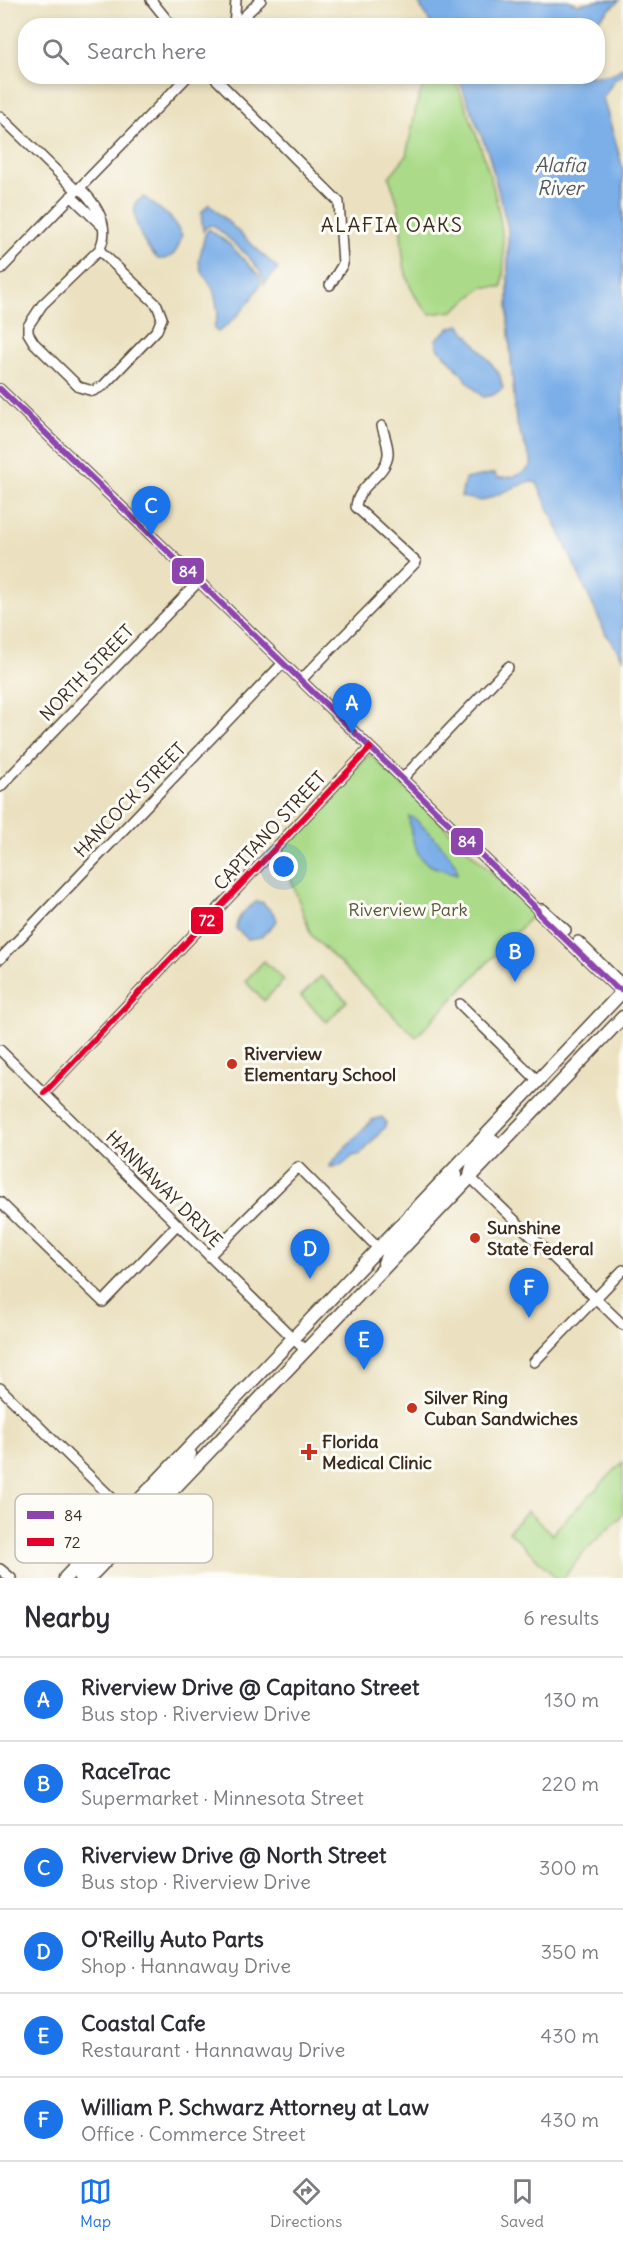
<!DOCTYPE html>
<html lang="en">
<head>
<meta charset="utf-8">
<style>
	body { margin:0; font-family:Delius,sans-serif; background:#f7f7f7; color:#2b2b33 }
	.you { position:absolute; left:284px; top:867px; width:21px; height:21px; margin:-15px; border:4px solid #fff; border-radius:50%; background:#1a73e8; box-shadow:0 0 0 9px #1a73e833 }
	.badge { display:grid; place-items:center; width:39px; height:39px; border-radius:50%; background:#1a73e8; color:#fff; font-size:20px; font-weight:700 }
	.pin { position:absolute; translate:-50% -50px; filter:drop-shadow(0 2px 3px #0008) }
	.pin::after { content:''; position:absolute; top:32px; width:21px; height:18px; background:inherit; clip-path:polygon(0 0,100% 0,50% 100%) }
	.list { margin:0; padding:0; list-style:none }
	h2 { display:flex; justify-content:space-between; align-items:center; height:78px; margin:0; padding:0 24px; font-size:26px }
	h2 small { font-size:20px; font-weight:400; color:#7c7c81 }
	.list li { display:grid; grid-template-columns:39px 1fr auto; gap:18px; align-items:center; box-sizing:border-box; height:84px; padding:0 24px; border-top:2px solid #e1e1e2 }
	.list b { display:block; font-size:22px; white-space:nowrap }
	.list p { margin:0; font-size:20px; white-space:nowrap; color:#7c7c81 }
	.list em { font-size:20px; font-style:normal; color:#7c7c81 }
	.icon { flex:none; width:33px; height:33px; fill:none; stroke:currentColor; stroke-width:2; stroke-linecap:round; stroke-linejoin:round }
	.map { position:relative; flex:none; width:623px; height:1578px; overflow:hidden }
	.search { position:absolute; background:#fff; box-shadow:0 3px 9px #0003; left:18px; right:18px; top:18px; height:66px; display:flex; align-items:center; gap:15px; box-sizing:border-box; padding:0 21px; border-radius:24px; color:#7c7c81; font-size:22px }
	.sheet { height:582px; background:#fff }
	nav { display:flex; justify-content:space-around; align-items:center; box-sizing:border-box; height:84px; border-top:2px solid #e1e1e2; background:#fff; font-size:16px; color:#7c7c81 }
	nav a { display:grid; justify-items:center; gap:3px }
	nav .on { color:#1a73e8 }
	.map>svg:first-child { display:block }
</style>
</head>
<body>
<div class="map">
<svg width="623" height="1578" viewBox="0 0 623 1578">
	<rect width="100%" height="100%" fill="#fdfcf7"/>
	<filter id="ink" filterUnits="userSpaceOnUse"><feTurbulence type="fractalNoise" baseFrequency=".0167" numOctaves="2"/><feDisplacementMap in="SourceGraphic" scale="12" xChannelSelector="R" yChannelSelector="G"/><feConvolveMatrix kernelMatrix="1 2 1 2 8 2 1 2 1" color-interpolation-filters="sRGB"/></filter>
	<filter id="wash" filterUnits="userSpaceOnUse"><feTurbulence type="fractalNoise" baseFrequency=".008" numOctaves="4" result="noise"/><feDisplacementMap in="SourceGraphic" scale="24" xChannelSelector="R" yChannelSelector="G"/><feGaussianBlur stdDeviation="1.35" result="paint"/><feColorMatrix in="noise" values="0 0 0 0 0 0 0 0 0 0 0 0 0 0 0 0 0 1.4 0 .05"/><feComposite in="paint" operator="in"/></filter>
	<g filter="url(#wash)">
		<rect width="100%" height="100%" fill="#ebe1c0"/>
		<path fill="#abdb89" stroke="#738254" stroke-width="1.5" d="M 427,77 L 454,77 C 479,140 512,218 502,287 L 483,287 L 453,311 L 430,314 C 397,283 404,249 399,209 C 397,198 392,188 389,177 L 406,156 L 418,99 Z
			M 370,754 L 534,914 L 416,1037 L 311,935 L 285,862 L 275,852 Z
			M 264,961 L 284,980 L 264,1001 L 245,981 Z
			M 321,976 L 347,1001 L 327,1022 L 301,996 Z
			M 623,1462 L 623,1514 L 584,1552 L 563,1578 L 556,1578 L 509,1531 L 527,1511 L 553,1535 L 555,1530 Z"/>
		<path fill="#7bafe8" stroke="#5b6c83" stroke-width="1.5" d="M 417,0 L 568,0 L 577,4 L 601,0 L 620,0 L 592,25 L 432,26 Z
			M 623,67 L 623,75 L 614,80 L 603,98 L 623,168 L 623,658 L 606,634 L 537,483 L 530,481 L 482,501 L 461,497 L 465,479 L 495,473 L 497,478 C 510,478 526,475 532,463 L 516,422 L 508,321 L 508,228 L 489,155 L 458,77 L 598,76 L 613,74 Z
			M 144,197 L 170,217 L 182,235 C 178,249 175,260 158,259 C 144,245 132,224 135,203 Z
			M 209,204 L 278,269 L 264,284 C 266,268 226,236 213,225 L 207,226 L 203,231 L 201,213 Z
			M 209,229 L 229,244 L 260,276 L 261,282 C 253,301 235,320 218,332 L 214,329 L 218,312 L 216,301 L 213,289 L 201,270 L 199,261 L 205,234 Z
			M 459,325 C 463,328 496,369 499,374 C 501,378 501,384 503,388 L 493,395 L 483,397 C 466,383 455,363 438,348 L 436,339 L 450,328 Z
			M 409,817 L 414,818 C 425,829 460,859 457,874 C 448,871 438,869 429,865 C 415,858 410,832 409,817 Z
			M 256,902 L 262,902 L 275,915 L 277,921 L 261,937 L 248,939 L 236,929 C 236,917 246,909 256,902 Z
			M 382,1117 L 386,1122 L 385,1127 L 361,1154 L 353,1156 L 341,1166 L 330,1167 L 331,1163 L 372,1120 Z"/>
	</g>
	<g filter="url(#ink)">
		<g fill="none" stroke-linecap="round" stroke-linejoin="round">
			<g stroke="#554536" stroke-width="12">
				<path id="minor" d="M 151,0 L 172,26
					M 236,24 L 261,0
					M 234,26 L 236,0
					M 213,76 L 339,202 L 343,264 L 330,285
					M 0,116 L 77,191
					M 80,188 C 96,204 112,226 99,250 L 42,305 L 28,326 L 28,333 L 34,343 L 79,387 L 93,391 L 103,386 L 157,330 L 162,318 L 157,305 L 99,250
					M 71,196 L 101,225
					M 0,270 L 188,76
					M 0,389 L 537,909 L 539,914 L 615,987 L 623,990
					M 301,680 L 416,562 L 356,507 C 357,485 386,476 388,455 C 389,446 384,435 382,426
					M 402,779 L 508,667
					M 0,787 L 199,581
					M 537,909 L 543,909 L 566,930
					M 578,941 L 620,982 L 623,988
					M 0,959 L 283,663
					M 460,1004 L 538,1081
					M 0,1050 L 305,1350
					M 44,1093 L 370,748
					M 470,1177 L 623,1325
					M 0,1202 L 103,1302 L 177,1225
					M 209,1256 L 298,1167 L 378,1248
					M 534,1362 L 623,1270
					M 0,1388 L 127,1513
					M 0,1569 L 11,1578"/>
			</g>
			<g stroke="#554536" stroke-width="15">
				<path id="major" d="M 470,1177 C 471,1160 482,1151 493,1140
					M 384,1263 L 390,1249 L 453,1182 L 456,1176 L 455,1170
					M 147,1516 L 146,1507 L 149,1502 L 178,1472 L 190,1454
					M 65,1578 L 623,991
					M 80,1578 L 83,1572 L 125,1528 L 127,1513
					M 89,1578 L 623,1017"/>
			</g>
			<use href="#minor" stroke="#fff" stroke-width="9"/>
			<use href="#major" stroke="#fff" stroke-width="12"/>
			<g stroke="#fdfcf7" stroke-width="10">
				<path id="bus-1" d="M 0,389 L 537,909 L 539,914 L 615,987 L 623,990"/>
			</g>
			<g stroke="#fdfcf7" stroke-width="10">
				<path id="bus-2" d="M 44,1093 L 370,748"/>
			</g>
			<use href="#bus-1" stroke="#8e44ad" stroke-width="6"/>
			<use href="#bus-2" stroke="#e4002b" stroke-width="6"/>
		</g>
	</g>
	<g fill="#c8321e" stroke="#fdfcf7" stroke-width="2">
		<circle cx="232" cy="1064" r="6"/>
		<circle cx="475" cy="1238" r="6"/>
		<circle cx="412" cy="1408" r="6"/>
		<path d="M306 1443h6v6h6v6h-6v6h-6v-6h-6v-6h6z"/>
	</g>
	<g text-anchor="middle" stroke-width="6" stroke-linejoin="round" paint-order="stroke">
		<g font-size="18" fill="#3b2a1e" stroke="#fdfcf7">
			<text transform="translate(87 673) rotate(-46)" y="6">NORTH STREET</text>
			<text transform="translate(130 800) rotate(-46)" y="6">HANCOCK STREET</text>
			<text transform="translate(270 831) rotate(-47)" y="6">CAPITANO STREET</text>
			<text transform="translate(164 1189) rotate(45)" y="6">HANNAWAY DRIVE</text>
		</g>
		<g font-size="18" fill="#575639" stroke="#fdfcf7">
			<text x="408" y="916">Riverview Park</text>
		</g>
		<g font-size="18" font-weight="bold" fill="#3b2a1e" stroke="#fdfcf7" text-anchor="start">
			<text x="244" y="1060">Riverview<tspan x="244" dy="21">Elementary School</tspan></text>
			<text x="487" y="1234">Sunshine<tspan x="487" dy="21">State Federal</tspan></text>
			<text x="424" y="1404">Silver Ring<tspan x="424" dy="21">Cuban Sandwiches</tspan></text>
			<text x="322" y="1448">Florida<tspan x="322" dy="21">Medical Clinic</tspan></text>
		</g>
		<g font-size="20" font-style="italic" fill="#515965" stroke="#fdfcf7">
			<text x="560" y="172">Alafia<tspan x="560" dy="23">River</tspan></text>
		</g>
		<g font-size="20" letter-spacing="1.5" fill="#3b2a1e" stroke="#fdfcf7">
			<text x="392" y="232">ALAFIA OAKS</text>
		</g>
	</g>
	<rect x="15" y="1494" width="198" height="69" rx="9" fill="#fdfcf7" stroke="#c3bdb6" stroke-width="1.5"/>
	<rect x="27" y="1511" width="27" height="8" fill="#8e44ad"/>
	<rect x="27" y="1538" width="27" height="8" fill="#e4002b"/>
	<g font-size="16" fill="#3b2a1e">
		<text x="64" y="1521">84</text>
		<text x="64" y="1548">72</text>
	</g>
	<g stroke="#fdfcf7" stroke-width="2">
		<rect x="171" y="557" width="34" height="28" rx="6" fill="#8e44ad"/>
		<rect x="450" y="827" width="34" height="29" rx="6" fill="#8e44ad"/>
		<rect x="190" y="906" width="34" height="29" rx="6" fill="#e4002b"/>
	</g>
	<g font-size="16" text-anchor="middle" font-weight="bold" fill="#fff">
		<text x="188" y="577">84</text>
		<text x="467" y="847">84</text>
		<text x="207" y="926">72</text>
	</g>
</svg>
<div class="you"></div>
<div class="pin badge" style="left:352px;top:733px">A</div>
<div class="pin badge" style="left:515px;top:982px">B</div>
<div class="pin badge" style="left:151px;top:536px">C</div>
<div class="pin badge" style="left:310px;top:1279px">D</div>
<div class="pin badge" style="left:364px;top:1370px">E</div>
<div class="pin badge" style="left:529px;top:1318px">F</div>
<div class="search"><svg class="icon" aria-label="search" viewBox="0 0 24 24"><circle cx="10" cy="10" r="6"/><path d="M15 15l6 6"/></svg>Search here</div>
</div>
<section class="sheet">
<h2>Nearby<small>6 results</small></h2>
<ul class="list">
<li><span class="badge">A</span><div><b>Riverview Drive @ Capitano Street</b><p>Bus stop · Riverview Drive</p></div><em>130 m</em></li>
<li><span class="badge">B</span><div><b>RaceTrac</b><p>Supermarket · Minnesota Street</p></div><em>220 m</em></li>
<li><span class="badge">C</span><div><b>Riverview Drive @ North Street</b><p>Bus stop · Riverview Drive</p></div><em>300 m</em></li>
<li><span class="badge">D</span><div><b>O'Reilly Auto Parts</b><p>Shop · Hannaway Drive</p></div><em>350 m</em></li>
<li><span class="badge">E</span><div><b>Coastal Cafe</b><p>Restaurant · Hannaway Drive</p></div><em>430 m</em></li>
<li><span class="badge">F</span><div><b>William P. Schwarz Attorney at Law</b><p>Office · Commerce Street</p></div><em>430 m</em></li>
</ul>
</section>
<nav>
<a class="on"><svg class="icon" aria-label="map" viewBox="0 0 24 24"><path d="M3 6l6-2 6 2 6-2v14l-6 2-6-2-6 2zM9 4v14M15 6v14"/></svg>Map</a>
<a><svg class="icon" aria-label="directions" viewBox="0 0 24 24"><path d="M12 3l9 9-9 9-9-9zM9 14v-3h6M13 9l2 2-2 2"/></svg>Directions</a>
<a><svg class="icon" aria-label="saved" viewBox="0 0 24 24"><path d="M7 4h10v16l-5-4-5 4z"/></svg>Saved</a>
</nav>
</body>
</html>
